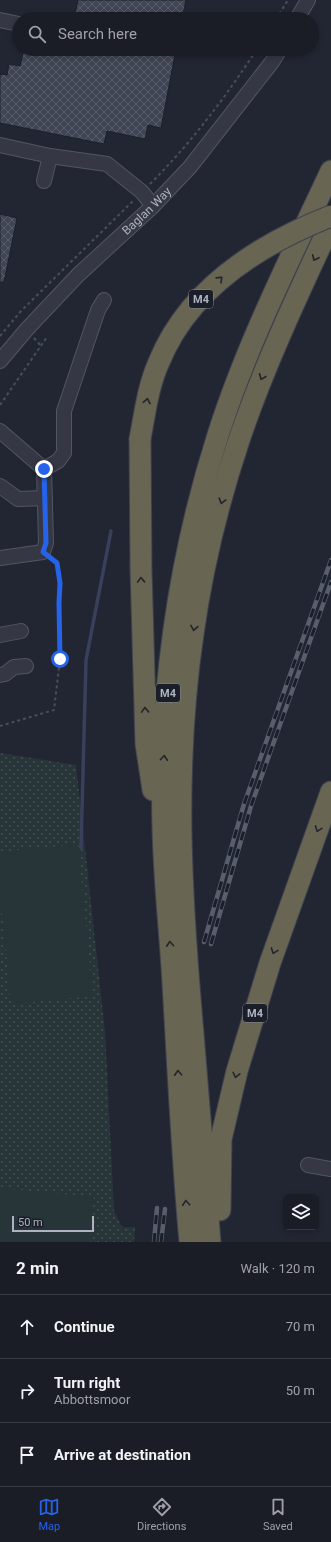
<!DOCTYPE html>
<html lang="en">
<head>
<meta charset="utf-8">
<style>
	body { margin:0; font-family:Roboto,sans-serif; background:#272932; color:#f1f3f6 }
	.controls { position:absolute; right:12px; bottom:12px; display:grid; overflow:hidden; border-radius:6px; box-shadow:0 2px 6px #0003 }
	.controls button { width:36px; height:36px; display:grid; place-items:center; padding:0; border:0; border-bottom:1px solid #383a43; background:#1a1c26; color:#f1f3f6; font:20px sans-serif }
	.scale { position:absolute; left:12px; bottom:10px; width:82px; box-sizing:border-box; padding-left:4px; border:2px solid #afb3c1; border-top:0; font-size:11px; line-height:14px; white-space:nowrap; color:#afb3c1; -webkit-text-stroke:3px #1a1e28; paint-order:stroke }
	.stop { position:absolute; width:12px; height:12px; margin:-9px; border:3px solid #2563eb; border-radius:50%; background:#fff }
	.stop.end { background:#2563eb; border-color:#fff; box-shadow:0 1px 4px #0008 }
	.list { margin:0; padding:0; list-style:none }
	h2 { display:flex; justify-content:space-between; align-items:center; height:52px; margin:0; padding:0 16px; font-size:17px }
	h2 small { font-size:13px; font-weight:400; color:#9fa1a7 }
	.list li { display:grid; grid-template-columns:26px 1fr auto; gap:12px; align-items:center; box-sizing:border-box; height:64px; padding:0 16px; border-top:1px solid #383a43 }
	.list b { display:block; font-size:15px; white-space:nowrap }
	.list p { margin:0; font-size:13px; white-space:nowrap; color:#9fa1a7 }
	.list em { font-size:13px; font-style:normal; color:#9fa1a7 }
	.icon { flex:none; width:22px; height:22px; fill:none; stroke:currentColor; stroke-width:2; stroke-linecap:round; stroke-linejoin:round }
	.map { position:relative; flex:none; width:331px; height:1242px; overflow:hidden }
	.search { position:absolute; background:#1a1c26; box-shadow:0 2px 6px #0003; left:12px; right:12px; top:12px; height:44px; display:flex; align-items:center; gap:10px; box-sizing:border-box; padding:0 14px; border-radius:22px; color:#9fa1a7; font-size:15px }
	.sheet { height:244px; background:#1a1c26 }
	nav { display:flex; justify-content:space-around; align-items:center; box-sizing:border-box; height:56px; border-top:1px solid #383a43; background:#1a1c26; font-size:11px; color:#9fa1a7 }
	nav a { display:grid; justify-items:center; gap:2px }
	nav .on { color:#2563eb }
	.map>svg:first-child { display:block }
</style>
</head>
<body>
<div class="map">
<svg width="331" height="1242" viewBox="0 0 331 1242">
	<defs>
		<pattern id="grass-dots" width="8" height="8" patternUnits="userSpaceOnUse"><rect width="8" height="8" fill="#283538"/><path d="M2 2h.1M6 6h.1" fill="none" stroke="#455053" stroke-width="1.8" stroke-linecap="round"/></pattern>
		<pattern id="building-cross-hatch" width="8" height="8" patternUnits="userSpaceOnUse"><rect width="8" height="8" fill="#404554"/><path d="M0 0l8 8M0 8l8-8" fill="none" stroke="#595d6b"/></pattern>
	</defs>
	<rect width="100%" height="100%" fill="#222633"/>
	<path fill="url(#grass-dots)" d="M 0,753 L 76,765 L 105,1032 L 114,1211 L 122,1227 L 135,1227 L 134,1242 L 0,1242 Z"/>
	<path fill="#283538" d="M 78,844 L 93,996 L 11,1004 L 0,893 L 0,852 Z
		M 0,1188 L 94,1197 L 90,1242 L 0,1242 Z"/>
	<g fill="none" stroke-linecap="round" stroke-linejoin="round">
		<path stroke="#39405b" stroke-width="3.5" d="M 81,848 L 86,660 L 111,531"/>
	</g>
	<path fill="url(#building-cross-hatch)" stroke="#1c202a" d="M 78,0 L 186,0 L 182,19 L 74,19 Z
		M 24,49 L 176,49 L 161,128 L 148,125 L 145,139 L 107,131 L 104,144 L 0,123 L 0,74 L 7,75 L 9,64 L 20,66 Z
		M 0,214 L 17,218 L 4,282 L 0,282 Z"/>
	<g fill="none" stroke-linecap="round" stroke-linejoin="round">
		<g stroke="#525662" stroke-width="16">
			<g id="minor">
				<path d="M 297,19 L 308,0"/>
				<path d="M 0,20 L 19,24"/>
				<path d="M 0,145 L 50,156 L 107,164 L 142,192 L 153,206"/>
				<path d="M 44,181 L 50,156"/>
				<path id="s1" d="M 0,361 L 27,329 L 78,275 L 153,206 L 190,167 L 272,62 L 280,49"/>
				<path d="M 0,431 L 44,469 L 46,543 L 43,552 L 0,558"/>
				<path d="M 44,469 L 58,461 L 64,453 L 64,411 L 98,310 L 104,300"/>
				<path d="M 0,486 L 18,499 L 45,498"/>
				<path d="M 0,635 L 21,631"/>
				<path d="M 0,675 L 5,674 L 14,667 L 26,666"/>
				<path d="M 308,1165 L 331,1169"/>
			</g>
		</g>
		<g stroke="#3f434e" stroke-width="23">
			<path id="highway" d="M 140,439 L 141,569 L 146,744 L 153,790
				M 220,1210 L 221,1139 L 237,1071 L 270,963 L 331,792
				M 190,1242 C 182,1156 178,1069 173,983 C 170,931 164,880 163,828 C 159,697 178,560 218,435 C 247,344 291,257 331,171
				M 210,1242 C 204,1172 199,1102 193,1033 C 181,899 173,768 193,634 C 202,569 218,503 239,440 C 264,366 298,294 331,223"/>
		</g>
		<path stroke="#455156" stroke-width="2" stroke-dasharray="3 3" stroke-linecap="butt" d="M 276,19 L 288,0
			M 150,184 C 191,143 225,98 257,49
			M 0,336 L 21,311 L 134,200
			M 34,338 L 42,347
			M 0,405 L 47,337
			M 0,726 L 54,710 L 60,659 L 59,603 L 61,583 L 57,563 L 52,559"/>
		<use href="#minor" stroke="#353844" stroke-width="14"/>
		<use href="#highway" stroke="#696553" stroke-width="21"/>
		<g stroke="#595e6d" stroke-width="4.5">
			<path id="rail" d="M 204,942 L 244,804 L 331,560
				M 211,944 L 251,806 L 331,582
				M 154,1242 L 157,1208
				M 161,1242 L 165,1209"/>
		</g>
		<use href="#rail" stroke="#1a1e28" stroke-width="3" stroke-dasharray="9" stroke-linecap="butt"/>
		<g stroke="#3f434e" stroke-width="23" stroke-linecap="butt">
			<path id="highway-bridge" d="M 140,439 C 145,413 148,386 159,362 C 189,288 260,244 331,216"/>
		</g>
		<use href="#highway-bridge" stroke="#696553" stroke-width="21"/>
	</g>
	<defs><path id="oneway-chevron" d="M-2-3.5L2.5 0L-2 3.5" fill="none" stroke-width="1.6" stroke-linecap="round" stroke-linejoin="round"/></defs>
	<g stroke="#22252c">
		<use href="#oneway-chevron" transform="translate(315 258) rotate(115)"/>
		<use href="#oneway-chevron" transform="translate(220 279) rotate(-44)"/>
		<use href="#oneway-chevron" transform="translate(262 377) rotate(112)"/>
		<use href="#oneway-chevron" transform="translate(147 401) rotate(-79)"/>
		<use href="#oneway-chevron" transform="translate(222 501) rotate(105)"/>
		<use href="#oneway-chevron" transform="translate(141 580) rotate(-92)"/>
		<use href="#oneway-chevron" transform="translate(194 628) rotate(100)"/>
		<use href="#oneway-chevron" transform="translate(145 710) rotate(-92)"/>
		<use href="#oneway-chevron" transform="translate(164 758) rotate(-86)"/>
		<use href="#oneway-chevron" transform="translate(318 829) rotate(110)"/>
		<use href="#oneway-chevron" transform="translate(170 944) rotate(-94)"/>
		<use href="#oneway-chevron" transform="translate(274 951) rotate(110)"/>
		<use href="#oneway-chevron" transform="translate(178 1073) rotate(-93)"/>
		<use href="#oneway-chevron" transform="translate(236 1075) rotate(104)"/>
		<use href="#oneway-chevron" transform="translate(186 1203) rotate(-95)"/>
	</g>
	<g fill="none" stroke-linecap="round" stroke-linejoin="round">
		<path stroke="#2563eb" stroke-width="5" d="M 44,469 L 46,543 L 43,552 L 57,563 L 60,583 L 59,603 L 60,659"/>
	</g>
	<g text-anchor="middle" stroke-width="3" stroke-linejoin="round" paint-order="stroke">
		<g fill="#1a1e28" stroke="#828693" stroke-width="1">
			<rect x="189" y="290" width="24" height="18" rx="3"/>
			<rect x="156" y="684" width="24" height="18" rx="3"/>
			<rect x="243" y="1004" width="24" height="18" rx="3"/>
		</g>
		<g font-size="11" font-weight="bold" fill="#afb3c1">
			<text x="201" y="303">M4</text>
			<text x="168" y="697">M4</text>
			<text x="255" y="1017">M4</text>
		</g>
		<g font-size="12" fill="#afb3c1" stroke="#1a1e28">
			<text dy="4" stroke="none"><textPath href="#s1" startOffset="210">Baglan Way</textPath></text>
		</g>
	</g>
</svg>
<div class="controls">
<button><svg class="icon" aria-label="layers" viewBox="0 0 24 24"><path d="M12 4l9 5-9 5-9-5zM3 14l9 5 9-5"/></svg></button>
</div>
<div class="scale">50 m</div>
<div class="stop" style="left:60px;top:659px"></div>
<div class="stop end" style="left:44px;top:469px"></div>
<div class="search"><svg class="icon" aria-label="search" viewBox="0 0 24 24"><circle cx="10" cy="10" r="6"/><path d="M15 15l6 6"/></svg>Search here</div>
</div>
<section class="sheet">
<h2>2 min<small>Walk · 120 m</small></h2>
<ul class="list">
<li><svg class="icon" aria-label="ahead" viewBox="0 0 24 24"><path d="M12 20V5M6 11l6-6 6 6"/></svg><div><b>Continue</b></div><em>70 m</em></li>
<li><svg class="icon" aria-label="right" viewBox="0 0 24 24"><path d="M7 20v-9h11M14 6l5 5-5 5"/></svg><div><b>Turn right</b><p>Abbottsmoor</p></div><em>50 m</em></li>
<li><svg class="icon" aria-label="arrive" viewBox="0 0 24 24"><path d="M6 21V4h12l-3 4 3 4H6"/></svg><div><b>Arrive at destination</b></div></li>
</ul>
</section>
<nav>
<a class="on"><svg class="icon" aria-label="map" viewBox="0 0 24 24"><path d="M3 6l6-2 6 2 6-2v14l-6 2-6-2-6 2zM9 4v14M15 6v14"/></svg>Map</a>
<a><svg class="icon" aria-label="directions" viewBox="0 0 24 24"><path d="M12 3l9 9-9 9-9-9zM9 14v-3h6M13 9l2 2-2 2"/></svg>Directions</a>
<a><svg class="icon" aria-label="saved" viewBox="0 0 24 24"><path d="M7 4h10v16l-5-4-5 4z"/></svg>Saved</a>
</nav>
</body>
</html>
